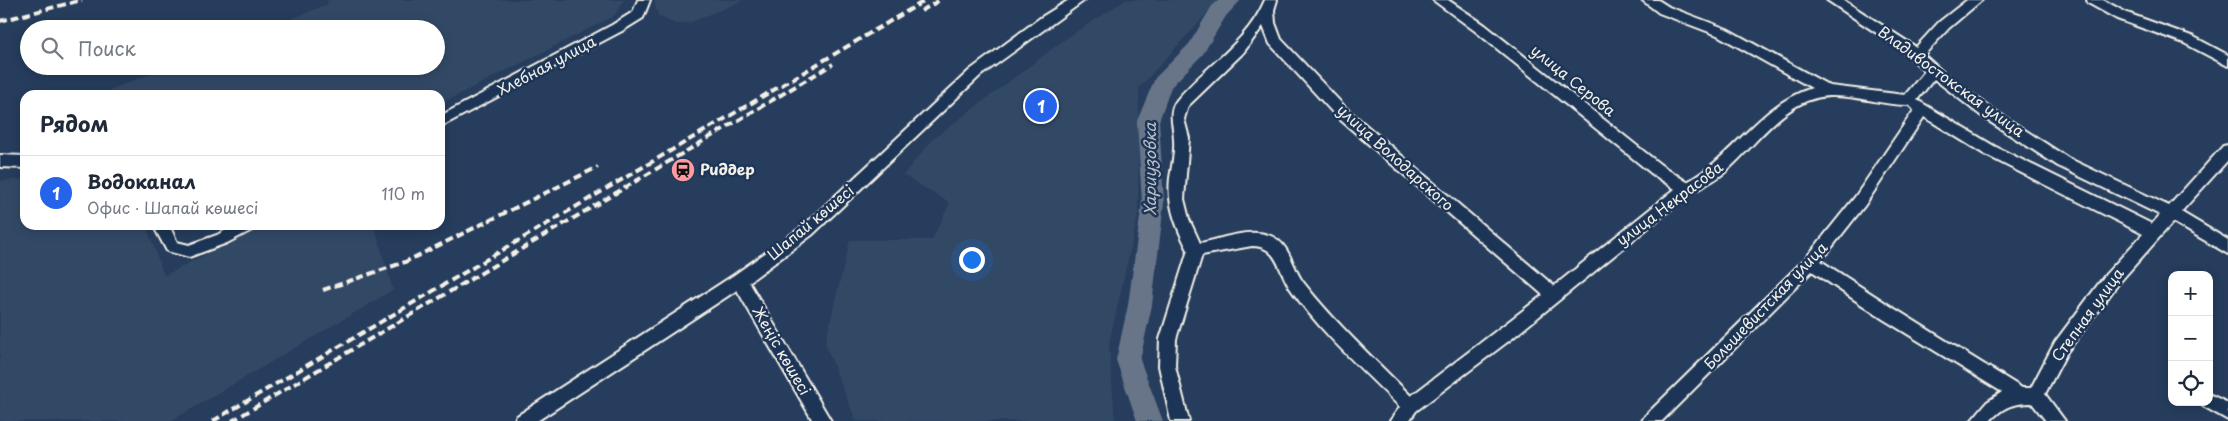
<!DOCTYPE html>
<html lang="ru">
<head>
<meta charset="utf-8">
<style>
	body { margin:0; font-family:"Playpen Sans",sans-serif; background:#f2f2f3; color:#1f2937 }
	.controls { position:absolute; right:15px; bottom:15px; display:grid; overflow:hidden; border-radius:10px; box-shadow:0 2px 12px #0003 }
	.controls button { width:45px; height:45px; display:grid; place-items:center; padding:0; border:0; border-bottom:1px solid #e0e1e3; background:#fff; color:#1f2937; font:25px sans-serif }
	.you { position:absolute; left:971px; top:259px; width:18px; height:18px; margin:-12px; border:4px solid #fff; border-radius:50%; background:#1a73e8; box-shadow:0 0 0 8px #1a73e833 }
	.badge { display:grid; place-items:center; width:32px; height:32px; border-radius:50%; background:#2563eb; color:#fff; font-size:16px; font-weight:700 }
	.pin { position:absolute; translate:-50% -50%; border:2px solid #fff; box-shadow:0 1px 5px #0006 }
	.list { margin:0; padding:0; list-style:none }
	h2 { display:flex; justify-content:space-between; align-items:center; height:65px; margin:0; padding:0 20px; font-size:21px }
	h2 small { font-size:16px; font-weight:400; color:#747a83 }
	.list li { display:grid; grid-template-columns:32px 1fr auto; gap:15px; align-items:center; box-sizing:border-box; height:75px; padding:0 20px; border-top:1px solid #e0e1e3 }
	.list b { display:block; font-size:19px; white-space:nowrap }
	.list p { margin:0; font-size:16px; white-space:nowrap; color:#747a83 }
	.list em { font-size:16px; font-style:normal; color:#747a83 }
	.icon { flex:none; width:28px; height:28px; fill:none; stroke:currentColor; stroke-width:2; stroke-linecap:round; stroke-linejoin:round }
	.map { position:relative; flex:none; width:2228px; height:421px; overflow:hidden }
	.search { position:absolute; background:#fff; box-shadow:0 2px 12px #0003; left:20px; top:20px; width:425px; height:55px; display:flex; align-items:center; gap:12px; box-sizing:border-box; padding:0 18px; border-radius:28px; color:#747a83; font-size:19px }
	.panel { position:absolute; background:#fff; box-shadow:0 2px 12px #0003; left:20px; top:90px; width:425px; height:140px; border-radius:15px }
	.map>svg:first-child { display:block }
</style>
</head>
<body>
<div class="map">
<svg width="2228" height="421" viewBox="0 0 2228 421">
	<rect width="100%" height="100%" fill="#263d5d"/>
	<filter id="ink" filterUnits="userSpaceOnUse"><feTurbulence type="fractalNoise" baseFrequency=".02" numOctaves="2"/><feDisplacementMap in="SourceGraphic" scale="10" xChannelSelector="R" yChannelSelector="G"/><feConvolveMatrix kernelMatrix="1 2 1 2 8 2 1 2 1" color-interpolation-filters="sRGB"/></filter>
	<g filter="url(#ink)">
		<path fill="#334966" d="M 327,0 L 624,0 L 614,16 L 440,104 L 440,95 L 111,95 L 109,90 L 170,66 L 436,66 L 436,29 L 266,29 L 328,4 Z
			M 654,0 L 744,0 L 691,22 L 676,24 L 658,16 Z
			M 1126,0 L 1219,0 L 1139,88 L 1138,215 L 1109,343 L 1115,421 L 856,421 L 825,344 L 850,240 L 932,240 L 950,203 L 903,175 L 933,139 L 1068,37 Z
			M 25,179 L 25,225 L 146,225 L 164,276 L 263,225 L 374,225 L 393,290 L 171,421 L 0,421 L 0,181 Z"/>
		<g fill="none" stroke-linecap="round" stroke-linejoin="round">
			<path fill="#677588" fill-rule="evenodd" d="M 1219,0 L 1241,0 L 1226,16 L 1203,54 L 1171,87 L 1159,121 L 1164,203 L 1152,305 L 1140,360 L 1163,421 L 1137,421 L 1116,360 L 1128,305 L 1142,203 L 1137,121 L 1155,78 L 1189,44 L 1212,6 Z"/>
			<g stroke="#f4f1e8" stroke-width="4">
				<path id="minor" d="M 638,0 L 650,0 L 643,18 L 622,31 L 440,127 L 440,116 L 612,25 L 633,12 Z
					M 1069,0 L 1085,0 L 980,76 L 812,235 L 749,282 L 831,421 L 813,421 L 737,290 L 537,421 L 514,421 L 517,416 L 734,275 L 802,227 L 970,70 L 1040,18 Z
					M 1265,0 L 1277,0 L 1274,10 L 1275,23 L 1281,39 L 1346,108 L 1554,286 L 1675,189 L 1651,173 L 1475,31 L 1433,0 L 1448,0 L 1485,25 L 1661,165 L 1687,182 C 1733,157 1760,104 1812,88 L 1717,35 L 1659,13 L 1642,0 L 1658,0 L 1669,7 L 1727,29 L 1830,86 L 1905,95 L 1925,71 L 1902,50 L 1827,0 L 1843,0 L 1916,47 L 1939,22 L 1967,0 L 1982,0 L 1949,28 L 1924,55 L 1944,73 L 1994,110 L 2068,158 L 2169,206 L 2223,146 L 2228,145 L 2228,160 L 2181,212 L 2228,240 L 2228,254 L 2173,222 L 2118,284 L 2067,352 L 2045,394 L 2065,421 L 2046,421 L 2032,403 C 2013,403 2003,407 1990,421 L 1971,421 L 1987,402 L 2002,392 L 1883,319 L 1812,271 L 1662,421 L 1642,421 L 1645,416 L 1806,258 L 1855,197 L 1914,110 L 1909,105 C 1882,105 1856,95 1829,96 C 1784,98 1755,147 1724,173 C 1714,181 1702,187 1691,193 L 1510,340 L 1416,411 L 1409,421 L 1390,421 L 1400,407 C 1362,369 1320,332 1290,288 C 1278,270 1278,246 1252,246 L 1202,255 L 1176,339 L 1175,366 L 1189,421 L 1171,421 L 1159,366 L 1160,339 L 1188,250 C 1176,227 1167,204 1170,178 C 1172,165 1175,153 1174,140 C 1174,125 1167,113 1177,100 C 1205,66 1247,43 1265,0 ZM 1263,26 L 1270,44 L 1336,116 L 1543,295 L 1411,396 C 1374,359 1335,323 1303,282 C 1292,267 1290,244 1271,236 C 1249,227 1222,239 1200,243 L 1189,219 L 1184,199 L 1189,138 L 1184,119 L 1188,106 L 1243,53 ZM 1934,79 L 1984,118 L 2058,166 L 2160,215 L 2152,224 L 1994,146 L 1917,100 ZM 1924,117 L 1984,154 L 2143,234 L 2106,274 L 2055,342 L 2031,388 L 2022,388 L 1895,309 L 1821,261 L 1865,205 Z
					M 2087,0 L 2103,0 L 2127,13 L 2194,37 L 2228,55 L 2228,66 L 2184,43 L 2117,19 L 2088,3 Z
					M 0,155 L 25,156 L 25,168 L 0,167 Z
					M 153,225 L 169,225 L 177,242 L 189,245 L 217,235 L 235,225 L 257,225 L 254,229 L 227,243 L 189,257 L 167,251 Z
					M 2209,394 L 2228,403 L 2228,420 L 2203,406 L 2201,402 L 2209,402 Z"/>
			</g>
			<use href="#minor" fill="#1d3557" fill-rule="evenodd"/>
			<path stroke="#f4f1e8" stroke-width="4" stroke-dasharray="8 4" stroke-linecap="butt" d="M 921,11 L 940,0
				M 0,21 L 82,0
				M 323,290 L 405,262 L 598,167
				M 213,421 L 926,0
				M 232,421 L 833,64"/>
		</g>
	</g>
	<defs>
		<g id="station-disc" transform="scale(1.25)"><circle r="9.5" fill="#ff9aa2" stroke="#1d3557"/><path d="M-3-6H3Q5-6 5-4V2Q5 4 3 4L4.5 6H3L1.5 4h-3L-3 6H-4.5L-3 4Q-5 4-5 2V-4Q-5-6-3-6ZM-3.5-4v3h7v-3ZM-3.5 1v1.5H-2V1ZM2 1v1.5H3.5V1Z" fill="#111"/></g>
	</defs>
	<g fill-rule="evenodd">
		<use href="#station-disc" x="683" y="170"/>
	</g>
	<g text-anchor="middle" stroke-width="5" stroke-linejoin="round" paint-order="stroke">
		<g font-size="15" fill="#f4f1e8" stroke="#1d3557">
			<text transform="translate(547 66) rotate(-28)" y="5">Хлебная улица</text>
			<text transform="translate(1573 81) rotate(39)" y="5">улица Серова</text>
			<text transform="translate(1951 82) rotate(36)" y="5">Владивостокская улица</text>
			<text transform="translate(1395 158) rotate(42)" y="5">улица Володарского</text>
			<text transform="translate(1670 204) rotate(-37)" y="5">улица Некрасова</text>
			<text transform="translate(811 223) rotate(-40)" y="5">Шапай көшесі</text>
			<text transform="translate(1766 306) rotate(-46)" y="5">Большевистская улица</text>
			<text transform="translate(2088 315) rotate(-54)" y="5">Степная улица</text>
			<text transform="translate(781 351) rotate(60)" y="5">Жеңіс көшесі</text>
		</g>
		<g font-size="15" font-weight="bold" fill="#f4f1e8" stroke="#1d3557" text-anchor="start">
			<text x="700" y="175">Риддер</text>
		</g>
		<g font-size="16" font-style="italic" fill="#bcbfc2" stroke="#1d3557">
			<text transform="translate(1150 169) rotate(-90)" y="6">Хариузовка</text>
		</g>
	</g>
</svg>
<div class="controls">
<button>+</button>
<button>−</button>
<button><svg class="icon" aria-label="locate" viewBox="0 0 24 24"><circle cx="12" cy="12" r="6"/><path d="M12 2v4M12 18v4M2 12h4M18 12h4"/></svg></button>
</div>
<div class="you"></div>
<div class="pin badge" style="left:1041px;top:106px">1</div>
<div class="search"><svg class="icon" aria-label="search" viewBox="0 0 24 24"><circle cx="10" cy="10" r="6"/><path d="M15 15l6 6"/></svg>Поиск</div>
<section class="panel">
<h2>Рядом<small></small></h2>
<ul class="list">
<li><span class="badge">1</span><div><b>Водоканал</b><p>Офис · Шапай көшесі</p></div><em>110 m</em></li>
</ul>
</section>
</div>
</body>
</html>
